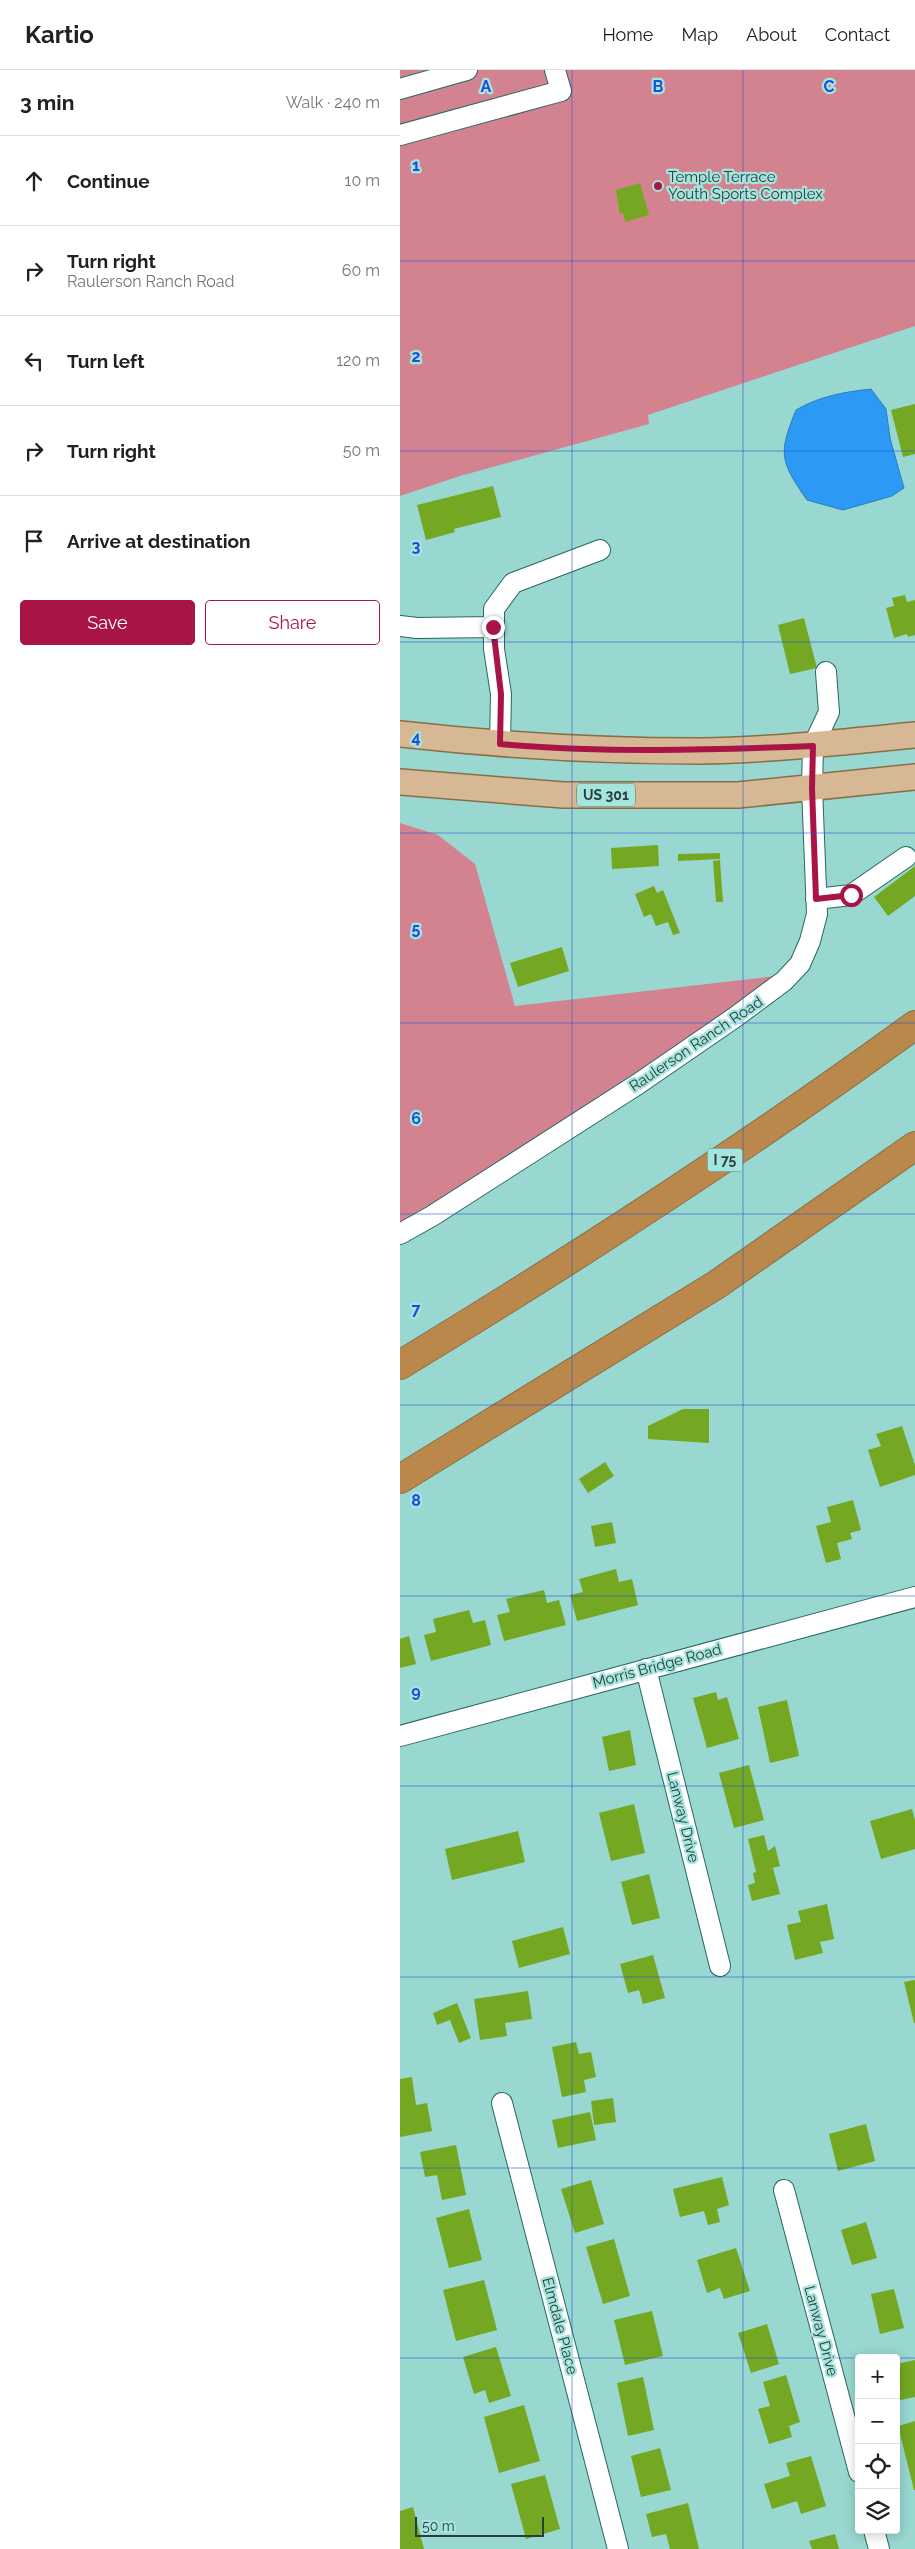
<!DOCTYPE html>
<html lang="en">
<head>
<meta charset="utf-8">
<style>
	body { margin:0; font-family:Raleway,sans-serif; background:#f6f6f6; color:#202124 }
	.controls { position:absolute; right:15px; bottom:15px; display:grid; overflow:hidden; border-radius:5px; box-shadow:0 2px 12px #0003 }
	.controls button { width:45px; height:45px; display:grid; place-items:center; padding:0; border:0; border-bottom:1px solid #e0e0e0; background:#fff; color:#202124; font:25px sans-serif }
	.scale { position:absolute; left:15px; bottom:12px; width:129px; box-sizing:border-box; padding-left:5px; border:2px solid #263f3d; border-top:0; font-size:14px; line-height:18px; white-space:nowrap; color:#263f3d; -webkit-text-stroke:4px #a6e4de; paint-order:stroke }
	.stop { position:absolute; width:15px; height:15px; margin:-11px; border:4px solid #a91447; border-radius:50%; background:#fff }
	.stop.end { background:#a91447; border-color:#fff; box-shadow:0 1px 5px #0008 }
	.list { margin:0; padding:0; list-style:none }
	h2 { display:flex; justify-content:space-between; align-items:center; height:65px; margin:0; padding:0 20px; font-size:21px }
	h2 small { font-size:16px; font-weight:400; color:#757577 }
	.list li { display:grid; grid-template-columns:32px 1fr auto; gap:15px; align-items:center; box-sizing:border-box; height:90px; padding:0 20px; border-top:1px solid #e0e0e0 }
	.list b { display:block; font-size:19px; white-space:nowrap }
	.list p { margin:0; font-size:16px; white-space:nowrap; color:#757577 }
	.list em { font-size:16px; font-style:normal; color:#757577 }
	.actions { display:flex; gap:10px; padding:15px 20px }
	.actions a { flex:1; padding:11px 0; border:1px solid #a91447; border-radius:5px; text-align:center; font-size:18px; color:#a91447 }
	.actions .main { background:#a91447; color:#fff }
	.icon { flex:none; width:28px; height:28px; fill:none; stroke:currentColor; stroke-width:2; stroke-linecap:round; stroke-linejoin:round }
	.map { position:relative; flex:none; width:515px; height:2479px; overflow:hidden }
	header { display:flex; align-items:center; gap:30px; box-sizing:border-box; height:70px; padding:0 25px; background:#fff; border-bottom:1px solid #e0e0e0 }
	header strong { font-size:24px }
	nav { display:flex; gap:28px; margin-inline-start:auto; font-size:18px }
	main { display:flex }
	aside { flex:1; background:#fff }
	.map>svg:first-child { display:block }
</style>
</head>
<body>
<header>
<strong>Kartio</strong>
<nav><a>Home</a><a>Map</a><a>About</a><a>Contact</a></nav>
</header>
<main>
<aside>
<h2>3 min<small>Walk · 240 m</small></h2>
<ul class="list">
<li><svg class="icon" aria-label="ahead" viewBox="0 0 24 24"><path d="M12 20V5M6 11l6-6 6 6"/></svg><div><b>Continue</b></div><em>10 m</em></li>
<li><svg class="icon" aria-label="right" viewBox="0 0 24 24"><path d="M7 20v-9h11M14 6l5 5-5 5"/></svg><div><b>Turn right</b><p>Raulerson Ranch Road</p></div><em>60 m</em></li>
<li><svg class="icon" aria-label="left" viewBox="0 0 24 24"><path d="M17 20v-9H6M10 6l-5 5 5 5"/></svg><div><b>Turn left</b></div><em>120 m</em></li>
<li><svg class="icon" aria-label="right" viewBox="0 0 24 24"><path d="M7 20v-9h11M14 6l5 5-5 5"/></svg><div><b>Turn right</b></div><em>50 m</em></li>
<li><svg class="icon" aria-label="arrive" viewBox="0 0 24 24"><path d="M6 21V4h12l-3 4 3 4H6"/></svg><div><b>Arrive at destination</b></div></li>
</ul>
<div class="actions"><a class="main">Save</a><a>Share</a></div>
</aside>
<div class="map">
<svg width="515" height="2479" viewBox="0 0 515 2479">
	<rect width="100%" height="100%" fill="#99d7d1"/>
	<path fill="#d38390" d="M 0,0 L 515,0 L 515,256 L 248,345 L 249,354 L 60,406 L 0,426 Z
		M 0,753 L 38,765 L 75,794 L 115,936 L 376,906 L 361,919 L 232,1007 L 0,1154 Z"/>
	<path fill="#2c99f4" stroke="#2a7ebd" d="M 471,319 L 486,339 L 490,368 L 504,418 L 492,426 L 443,440 L 407,430 C 380,391 378,384 396,340 C 420,326 444,322 471,319 Z"/>
	<path fill="#74a822" d="M 240,113 L 249,145 L 225,152 L 223,143 L 220,144 L 216,120 Z
		M 515,334 L 515,384 L 503,387 L 491,340 Z
		M 93,416 L 101,447 L 54,459 L 55,462 L 26,470 L 17,435 Z
		M 505,525 L 507,532 L 515,530 L 515,565 L 508,567 L 507,564 L 494,568 L 486,538 L 494,536 L 492,528 Z
		M 404,548 L 417,598 L 390,604 L 378,555 Z
		M 258,775 L 259,796 L 212,799 L 211,778 Z
		M 320,783 L 320,789 L 278,791 L 278,784 Z
		M 320,790 L 323,832 L 316,832 L 313,791 Z
		M 515,796 L 515,826 L 488,846 L 474,827 Z
		M 254,816 L 257,823 L 263,820 L 280,863 L 273,865 L 268,852 L 256,856 L 251,844 L 244,847 L 235,824 Z
		M 162,877 L 169,901 L 118,917 L 110,893 Z
		M 283,1339 L 309,1339 L 309,1373 L 248,1369 L 248,1356 Z
		M 502,1356 L 515,1395 L 515,1405 L 480,1417 L 468,1380 L 481,1376 L 476,1364 Z
		M 205,1392 L 214,1406 L 188,1423 L 179,1409 Z
		M 453,1430 L 461,1460 L 450,1463 L 452,1469 L 437,1473 L 441,1489 L 426,1493 L 416,1456 L 431,1452 L 427,1437 Z
		M 212,1452 L 216,1473 L 195,1477 L 191,1456 Z
		M 216,1499 L 219,1512 L 232,1509 L 238,1535 L 177,1551 L 170,1525 L 183,1522 L 179,1509 Z
		M 144,1520 L 147,1533 L 159,1530 L 166,1555 L 104,1571 L 97,1545 L 110,1542 L 106,1529 Z
		M 69,1540 L 73,1553 L 85,1550 L 91,1575 L 31,1591 L 24,1565 L 36,1562 L 33,1549 Z
		M 9,1566 L 16,1594 L 0,1598 L 0,1569 Z
		M 316,1622 L 318,1630 L 327,1627 L 339,1669 L 307,1678 L 293,1628 Z
		M 387,1630 L 399,1686 L 370,1693 L 358,1637 Z
		M 230,1660 L 236,1695 L 209,1701 L 202,1667 Z
		M 349,1695 L 364,1750 L 334,1758 L 319,1703 Z
		M 234,1734 L 245,1783 L 211,1791 L 199,1743 Z
		M 512,1739 L 515,1750 L 515,1779 L 481,1789 L 470,1751 Z
		M 118,1761 L 125,1792 L 52,1810 L 45,1779 Z
		M 364,1765 L 368,1781 L 375,1776 L 380,1796 L 373,1798 L 380,1824 L 352,1831 L 348,1815 L 355,1813 L 353,1803 L 356,1802 L 348,1769 Z
		M 249,1804 L 260,1848 L 232,1855 L 221,1812 Z
		M 427,1834 L 434,1869 L 420,1872 L 423,1883 L 395,1890 L 387,1855 L 401,1852 L 398,1841 Z
		M 163,1857 L 170,1884 L 119,1898 L 112,1871 Z
		M 253,1885 L 265,1928 L 243,1934 L 239,1920 L 228,1923 L 220,1894 Z
		M 515,1910 L 515,1953 L 514,1953 L 504,1912 Z
		M 128,1921 L 132,1949 L 105,1953 L 107,1966 L 80,1970 L 74,1929 Z
		M 57,1933 L 71,1968 L 59,1973 L 50,1950 L 37,1955 L 33,1943 Z
		M 176,1972 L 179,1984 L 191,1982 L 196,2007 L 184,2010 L 186,2022 L 162,2027 L 152,1977 Z
		M 12,2007 L 16,2035 L 27,2033 L 32,2061 L 0,2067 L 0,2009 Z
		M 213,2028 L 216,2052 L 194,2055 L 191,2031 Z
		M 190,2042 L 196,2070 L 158,2078 L 152,2050 Z
		M 466,2054 L 475,2091 L 438,2101 L 429,2064 Z
		M 56,2075 L 66,2125 L 42,2130 L 37,2105 L 25,2107 L 20,2082 Z
		M 322,2107 L 329,2135 L 317,2139 L 320,2152 L 308,2155 L 304,2141 L 280,2147 L 273,2119 Z
		M 191,2110 L 204,2154 L 175,2163 L 161,2119 Z
		M 69,2139 L 82,2190 L 49,2198 L 36,2148 Z
		M 466,2152 L 477,2188 L 452,2195 L 441,2160 Z
		M 214,2169 L 230,2226 L 203,2234 L 186,2177 Z
		M 336,2178 L 350,2221 L 324,2229 L 320,2218 L 307,2223 L 297,2190 Z
		M 84,2210 L 97,2260 L 56,2271 L 43,2220 Z
		M 494,2219 L 504,2258 L 480,2264 L 471,2224 Z
		M 252,2241 L 263,2286 L 225,2295 L 214,2250 Z
		M 367,2254 L 379,2294 L 351,2303 L 338,2263 Z
		M 96,2277 L 111,2326 L 89,2333 L 85,2320 L 74,2324 L 63,2287 Z
		M 515,2290 L 515,2327 L 496,2331 L 496,2294 Z
		M 386,2305 L 400,2352 L 389,2356 L 392,2367 L 369,2374 L 358,2339 L 370,2336 L 363,2312 Z
		M 243,2307 L 254,2360 L 228,2366 L 217,2313 Z
		M 124,2335 L 140,2391 L 99,2403 L 84,2347 Z
		M 515,2351 L 515,2420 L 514,2420 L 498,2356 Z
		M 260,2378 L 271,2420 L 241,2427 L 231,2386 Z
		M 411,2386 L 426,2436 L 401,2444 L 397,2431 L 372,2439 L 364,2414 L 390,2406 L 386,2393 Z
		M 145,2405 L 160,2459 L 126,2469 L 111,2414 Z
		M 288,2433 L 299,2479 L 270,2479 L 266,2464 L 252,2467 L 246,2444 Z
		M 13,2437 L 24,2479 L 0,2479 L 0,2441 Z
		M 435,2464 L 439,2479 L 412,2479 L 409,2471 Z"/>
	<g fill="none" stroke-linecap="round" stroke-linejoin="round">
		<g stroke="#296763" stroke-width="22">
			<path id="minor" d="M 0,19 L 67,0
				M 0,65 L 161,21 L 155,0
				M 0,556 L 17,558 L 93,557
				M 100,674 L 101,624 L 94,579 L 94,539 L 113,513 L 200,480
				M 416,829 L 451,825 L 506,787
				M 0,1164 L 32,1146 L 238,1014 L 334,948 L 384,911 L 400,894 L 410,871 L 417,844 L 412,718 L 413,676 L 429,642 L 426,602
				M 246,1599 L 320,1896
				M 0,1666 L 515,1527
				M 102,2033 L 218,2479
				M 384,2120 L 459,2402
				M 474,2460 L 479,2479"/>
		</g>
		<g stroke="#876e47" stroke-width="28">
			<path id="major" d="M 0,664 C 99,675 199,681 299,681 C 371,680 443,672 515,665
				M 0,712 L 163,725 L 338,725 L 515,707"/>
		</g>
		<g stroke="#876e47" stroke-width="30">
			<path id="highway" d="M 0,1295 C 176,1188 348,1077 515,955
				M 0,1409 L 316,1215 L 515,1076"/>
		</g>
		<use href="#minor" stroke="#fff" stroke-width="20"/>
		<use href="#major" stroke="#d6b894" stroke-width="25"/>
		<use href="#highway" stroke="#bb884c" stroke-width="28"/>
	</g>
	<g fill="none" stroke-linecap="round" stroke-linejoin="round">
		<path stroke="#a91447" stroke-width="6" d="M 93,557 L 101,624 L 100,674 C 204,683 309,680 413,676 L 412,718 L 416,829 L 451,825"/>
	</g>
	<path fill="none" stroke="#1d4ed8" stroke-width="1" stroke-opacity="0.55" d="M 172,0 L 172,2479M 343,0 L 343,2479M 0,191 L 515,191M 0,381 L 515,381M 0,572 L 515,572M 0,763 L 515,763M 0,953 L 515,953M 0,1144 L 515,1144M 0,1335 L 515,1335M 0,1526 L 515,1526M 0,1716 L 515,1716M 0,1907 L 515,1907M 0,2098 L 515,2098M 0,2288 L 459,2288M 496,2288 L 515,2288"/>
	<circle fill="#a91447" stroke="#a6e4de" stroke-width="2" cx="258" cy="116" r="5"/>
	<g text-anchor="middle" stroke-width="4.5" stroke-linejoin="round" paint-order="stroke">
		<g fill="#a6e4de" stroke="#4c706d" stroke-width="1">
			<rect x="177" y="713.5" width="58" height="23" rx="4"/>
			<rect x="307.5" y="1078.5" width="35" height="23" rx="4"/>
		</g>
		<g font-size="14" font-weight="bold" fill="#263f3d">
			<text x="206" y="730">US 301</text>
			<text x="325" y="1095">I 75</text>
		</g>
		<g font-size="15" fill="#263f3d" stroke="#a6e4de" text-anchor="start">
			<text x="268" y="112">Temple Terrace<tspan x="268" dy="17">Youth Sports Complex</tspan></text>
		</g>
		<g font-size="15" fill="#263f3d" stroke="#a6e4de">
			<text transform="translate(296 974) rotate(-34)" y="5">Raulerson Ranch Road</text>
			<text transform="translate(257 1596) rotate(-15)" y="5">Morris Bridge Road</text>
			<text transform="translate(283 1747) rotate(76)" y="5">Lanway Drive</text>
			<text transform="translate(160 2256) rotate(75)" y="5">Elmdale Place</text>
			<text transform="translate(421 2261) rotate(75)" y="5">Lanway Drive</text>
		</g>
	</g>
	<g font-size="16" text-anchor="middle" font-weight="bold" fill="#1d4ed8" stroke="#a6e4de" stroke-width="4.5" stroke-linejoin="round" paint-order="stroke">
		<text x="86" y="22">A</text>
		<text x="258" y="22">B</text>
		<text x="429" y="22">C</text>
		<text x="16" y="101">1</text>
		<text x="16" y="292">2</text>
		<text x="16" y="482">3</text>
		<text x="16" y="673">4</text>
		<text x="16" y="864">5</text>
		<text x="16" y="1054">6</text>
		<text x="16" y="1245">7</text>
		<text x="16" y="1436">8</text>
		<text x="16" y="1627">9</text>
	</g>
</svg>
<div class="controls">
<button>+</button>
<button>−</button>
<button><svg class="icon" aria-label="locate" viewBox="0 0 24 24"><circle cx="12" cy="12" r="6"/><path d="M12 2v4M12 18v4M2 12h4M18 12h4"/></svg></button>
<button><svg class="icon" aria-label="layers" viewBox="0 0 24 24"><path d="M12 4l9 5-9 5-9-5zM3 14l9 5 9-5"/></svg></button>
</div>
<div class="scale">50 m</div>
<div class="stop" style="left:451px;top:825px"></div>
<div class="stop end" style="left:93px;top:557px"></div>
</div>
</main>
</body>
</html>
